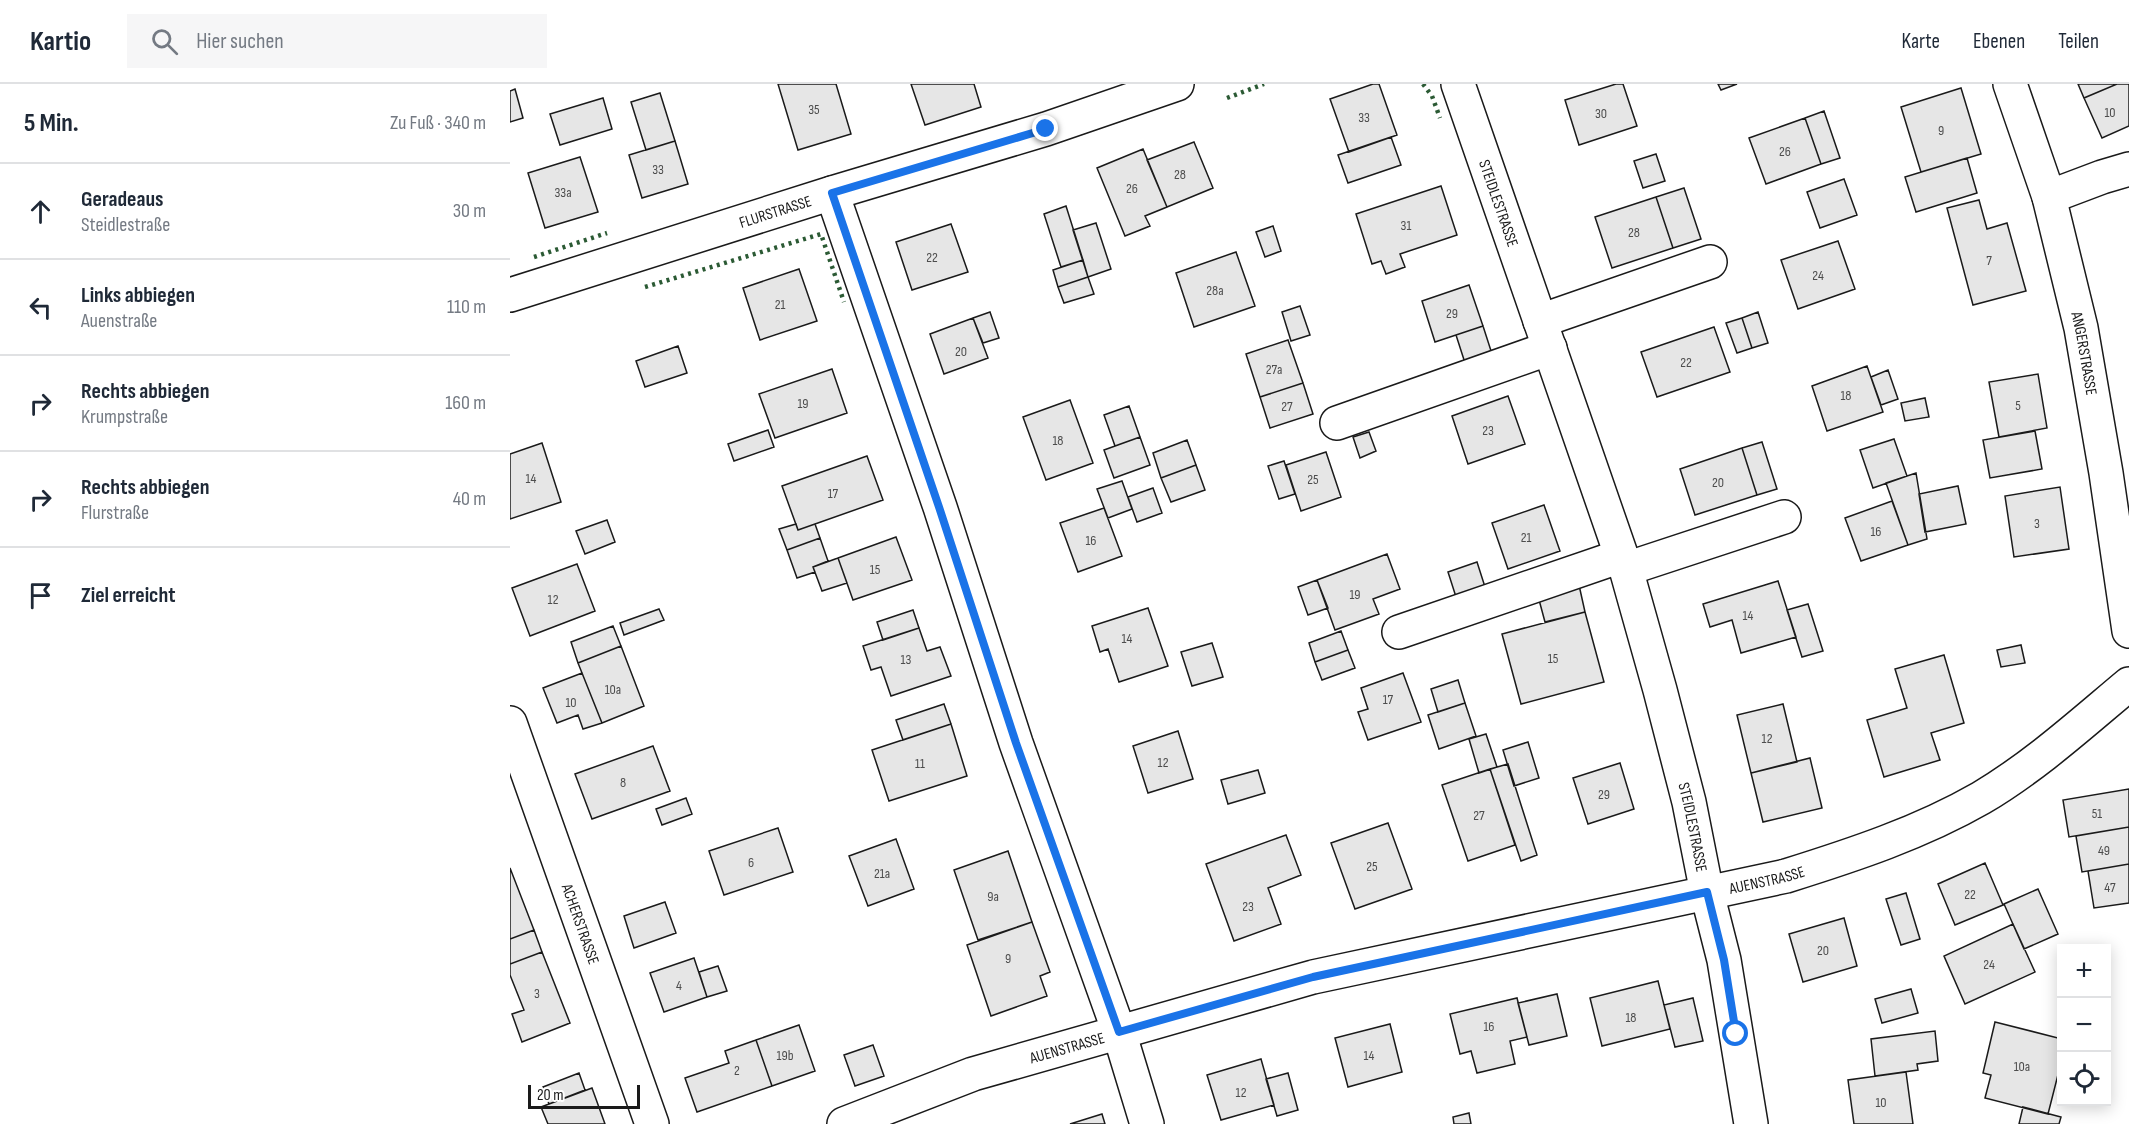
<!DOCTYPE html>
<html lang="de">
<head>
<meta charset="utf-8">
<style>
	body { margin:0; font-family:"Sofia Sans Condensed",sans-serif; background:#f6f6f7; color:#1f2937 }
	.controls { position:absolute; right:18px; bottom:18px; display:grid; overflow:hidden; border-radius:0px; box-shadow:0 3px 15px #0003 }
	.controls button { width:54px; height:54px; display:grid; place-items:center; padding:0; border:0; border-bottom:2px solid #e0e1e3; background:#fff; color:#1f2937; font:30px sans-serif }
	.scale { position:absolute; left:18px; bottom:15px; width:112px; box-sizing:border-box; padding-left:6px; border:3px solid #1a1a1a; border-top:0; font-size:16px; line-height:21px; white-space:nowrap; color:#1a1a1a; -webkit-text-stroke:4px #fff; paint-order:stroke }
	.stop { position:absolute; width:18px; height:18px; margin:-14px; border:4px solid #1a73e8; border-radius:50%; background:#fff }
	.stop.end { background:#1a73e8; border-color:#fff; box-shadow:0 2px 6px #0008 }
	.list { margin:0; padding:0; list-style:none }
	h2 { display:flex; justify-content:space-between; align-items:center; height:78px; margin:0; padding:0 24px; font-size:26px }
	h2 small { font-size:20px; font-weight:400; color:#747a83 }
	.list li { display:grid; grid-template-columns:39px 1fr auto; gap:18px; align-items:center; box-sizing:border-box; height:96px; padding:0 24px; border-top:2px solid #e0e1e3 }
	.list b { display:block; font-size:22px; white-space:nowrap }
	.list p { margin:0; font-size:20px; white-space:nowrap; color:#747a83 }
	.list em { font-size:20px; font-style:normal; color:#747a83 }
	.icon { flex:none; width:33px; height:33px; fill:none; stroke:currentColor; stroke-width:2; stroke-linecap:round; stroke-linejoin:round }
	.map { position:relative; flex:none; width:1619px; height:1040px; overflow:hidden }
	header { display:flex; align-items:center; gap:36px; box-sizing:border-box; height:84px; padding:0 30px; background:#fff; border-bottom:2px solid #e0e1e3 }
	header strong { font-size:28px }
	nav { display:flex; gap:33px; margin-inline-start:auto; font-size:21px }
	.search { width:420px; height:54px; background:#f6f6f7; display:flex; align-items:center; gap:15px; box-sizing:border-box; padding:0 21px; border-radius:0px; color:#747a83; font-size:22px }
	main { display:flex }
	aside { flex:1; background:#fff }
	.map>svg:first-child { display:block }
</style>
</head>
<body>
<header>
<strong>Kartio</strong>
<div class="search"><svg class="icon" aria-label="search" viewBox="0 0 24 24"><circle cx="10" cy="10" r="6"/><path d="M15 15l6 6"/></svg>Hier suchen</div>
<nav><a>Karte</a><a>Ebenen</a><a>Teilen</a></nav>
</header>
<main>
<aside>
<h2>5 Min.<small>Zu Fuß · 340 m</small></h2>
<ul class="list">
<li><svg class="icon" aria-label="ahead" viewBox="0 0 24 24"><path d="M12 20V5M6 11l6-6 6 6"/></svg><div><b>Geradeaus</b><p>Steidlestraße</p></div><em>30 m</em></li>
<li><svg class="icon" aria-label="left" viewBox="0 0 24 24"><path d="M17 20v-9H6M10 6l-5 5 5 5"/></svg><div><b>Links abbiegen</b><p>Auenstraße</p></div><em>110 m</em></li>
<li><svg class="icon" aria-label="right" viewBox="0 0 24 24"><path d="M7 20v-9h11M14 6l5 5-5 5"/></svg><div><b>Rechts abbiegen</b><p>Krumpstraße</p></div><em>160 m</em></li>
<li><svg class="icon" aria-label="right" viewBox="0 0 24 24"><path d="M7 20v-9h11M14 6l5 5-5 5"/></svg><div><b>Rechts abbiegen</b><p>Flurstraße</p></div><em>40 m</em></li>
<li><svg class="icon" aria-label="arrive" viewBox="0 0 24 24"><path d="M6 21V4h12l-3 4 3 4H6"/></svg><div><b>Ziel erreicht</b></div></li>
</ul>
</aside>
<div class="map">
<svg width="1619" height="1040" viewBox="0 0 1619 1040">
	<rect width="100%" height="100%" fill="#fff"/>
	<path fill="#e6e6e6" stroke="#1a1a1a" stroke-width="1.5" d="M 268,0 L 326,0 L 341,50 L 288,66 Z
		M 401,0 L 464,0 L 471,23 L 415,41 Z
		M 863,0 L 869,0 L 887,51 L 839,68 L 820,15 Z
		M 1106,0 L 1113,0 L 1127,42 L 1069,61 L 1055,16 Z
		M 1208,0 L 1227,0 L 1211,6 Z
		M 1568,0 L 1607,0 L 1574,14 Z
		M 1607,0 L 1619,0 L 1619,42 L 1592,54 L 1574,14 Z
		M 1451,4 L 1471,70 L 1411,88 L 1391,23 Z
		M 5,5 L 13,34 L 0,38 L 0,7 Z
		M 150,9 L 165,57 L 136,66 L 121,18 Z
		M 93,14 L 102,45 L 50,61 L 40,30 Z
		M 1314,27 L 1330,74 L 1311,80 L 1295,34 Z
		M 1295,34 L 1311,80 L 1256,100 L 1239,54 Z
		M 881,53 L 891,81 L 838,99 L 828,71 Z
		M 165,57 L 178,100 L 132,114 L 119,71 Z
		M 684,58 L 703,104 L 657,123 L 637,76 Z
		M 633,65 L 657,123 L 635,132 L 640,142 L 615,152 L 587,84 Z
		M 1146,70 L 1155,97 L 1133,104 L 1124,77 Z
		M 70,73 L 88,128 L 35,144 L 18,89 Z
		M 1457,74 L 1467,109 L 1406,128 L 1395,93 Z
		M 1334,95 L 1347,131 L 1310,144 L 1297,108 Z
		M 931,102 L 947,151 L 890,170 L 895,183 L 876,190 L 871,177 L 862,180 L 846,130 Z
		M 1174,104 L 1191,155 L 1163,164 L 1146,113 Z
		M 1146,113 L 1163,164 L 1102,184 L 1085,133 Z
		M 1469,116 L 1477,145 L 1497,139 L 1516,207 L 1463,221 L 1437,124 Z
		M 556,122 L 573,176 L 551,183 L 534,130 Z
		M 586,139 L 601,185 L 578,193 L 563,146 Z
		M 441,140 L 458,188 L 402,206 L 386,158 Z
		M 763,142 L 771,167 L 755,173 L 746,148 Z
		M 1328,157 L 1345,205 L 1288,225 L 1271,176 Z
		M 726,168 L 745,222 L 684,243 L 666,189 Z
		M 573,176 L 578,193 L 548,203 L 543,186 Z
		M 289,185 L 307,237 L 250,256 L 233,204 Z
		M 578,193 L 584,210 L 554,219 L 548,203 Z
		M 959,201 L 973,242 L 925,258 L 912,217 Z
		M 790,222 L 800,251 L 781,257 L 772,228 Z
		M 480,228 L 489,254 L 473,259 L 463,234 Z
		M 1248,228 L 1258,259 L 1242,264 L 1232,234 Z
		M 463,234 L 478,274 L 434,290 L 420,250 Z
		M 1232,234 L 1242,264 L 1227,269 L 1216,239 Z
		M 973,242 L 983,273 L 956,282 L 946,251 Z
		M 1204,243 L 1220,288 L 1147,313 L 1131,268 Z
		M 778,256 L 793,299 L 750,313 L 736,270 Z
		M 168,262 L 177,289 L 135,303 L 126,277 Z
		M 1357,282 L 1373,328 L 1317,347 L 1302,302 Z
		M 322,285 L 337,329 L 265,354 L 249,310 Z
		M 1378,286 L 1388,315 L 1371,321 L 1361,293 Z
		M 1528,290 L 1537,344 L 1489,353 L 1479,298 Z
		M 793,299 L 803,330 L 760,344 L 750,313 Z
		M 998,312 L 1015,360 L 958,380 L 942,332 Z
		M 1415,314 L 1419,333 L 1395,337 L 1391,319 Z
		M 560,316 L 583,379 L 536,396 L 513,333 Z
		M 619,322 L 630,353 L 605,362 L 594,331 Z
		M 258,346 L 264,363 L 224,377 L 218,360 Z
		M 1525,347 L 1532,385 L 1480,394 L 1473,356 Z
		M 859,348 L 866,367 L 850,374 L 843,353 Z
		M 630,353 L 640,381 L 604,394 L 594,366 Z
		M 1384,355 L 1397,392 L 1363,404 L 1350,366 Z
		M 677,356 L 686,381 L 651,394 L 643,369 Z
		M 1252,358 L 1267,405 L 1247,411 L 1232,364 Z
		M 32,359 L 51,418 L 0,435 L 0,370 Z
		M 1232,364 L 1247,411 L 1185,431 L 1170,385 Z
		M 816,368 L 831,413 L 791,427 L 776,381 Z
		M 357,372 L 373,416 L 288,446 L 272,402 Z
		M 774,377 L 785,410 L 769,415 L 758,382 Z
		M 686,381 L 695,406 L 661,418 L 651,394 Z
		M 1406,389 L 1417,455 L 1398,461 L 1376,399 Z
		M 612,397 L 622,425 L 598,434 L 587,405 Z
		M 1448,402 L 1456,440 L 1415,448 L 1409,410 Z
		M 1550,403 L 1559,465 L 1504,473 L 1495,412 Z
		M 643,404 L 652,429 L 627,438 L 618,413 Z
		M 1382,417 L 1398,461 L 1351,477 L 1335,434 Z
		M 1034,421 L 1050,467 L 998,485 L 982,439 Z
		M 594,424 L 612,472 L 568,488 L 550,439 Z
		M 97,436 L 105,458 L 75,470 L 66,447 Z
		M 286,440 L 288,446 L 305,440 L 310,454 L 277,466 L 269,445 Z
		M 386,453 L 402,496 L 343,516 L 328,474 Z
		M 310,454 L 318,477 L 303,483 L 305,488 L 287,494 L 277,466 Z
		M 877,470 L 890,505 L 863,515 L 869,530 L 825,546 L 807,496 Z
		M 328,474 L 337,499 L 312,507 L 303,483 Z
		M 967,478 L 976,506 L 947,516 L 938,488 Z
		M 67,480 L 85,527 L 20,552 L 2,504 Z
		M 807,496 L 818,524 L 798,531 L 788,503 Z
		M 1268,497 L 1286,553 L 1231,569 L 1222,536 L 1200,543 L 1193,520 Z
		M 1069,501 L 1075,528 L 1035,538 L 1028,512 Z
		M 1298,520 L 1313,567 L 1292,573 L 1277,526 Z
		M 638,524 L 658,582 L 609,598 L 598,565 L 590,568 L 582,542 Z
		M 149,525 L 154,536 L 114,551 L 110,539 Z
		M 403,526 L 409,544 L 373,556 L 367,538 Z
		M 1075,528 L 1094,598 L 1011,620 L 992,550 Z
		M 103,542 L 111,562 L 68,579 L 61,558 Z
		M 409,544 L 417,567 L 430,563 L 441,592 L 381,612 L 371,583 L 361,586 L 353,562 Z
		M 831,547 L 838,566 L 805,578 L 799,559 Z
		M 702,559 L 713,593 L 682,602 L 671,568 Z
		M 1511,561 L 1515,579 L 1491,583 L 1487,566 Z
		M 111,562 L 134,622 L 92,639 L 68,579 Z
		M 838,566 L 845,584 L 812,596 L 805,578 Z
		M 1434,571 L 1454,639 L 1421,649 L 1430,676 L 1374,693 L 1357,636 L 1397,624 L 1385,585 Z
		M 72,589 L 92,639 L 73,645 L 68,631 L 47,639 L 33,604 Z
		M 893,589 L 911,638 L 858,656 L 848,628 L 858,625 L 851,604 Z
		M 948,596 L 955,619 L 928,628 L 921,605 Z
		M 955,619 L 966,652 L 929,665 L 918,631 Z
		M 434,620 L 441,640 L 393,656 L 386,636 Z
		M 1273,620 L 1287,678 L 1241,689 L 1227,631 Z
		M 441,640 L 457,692 L 379,717 L 362,666 Z
		M 668,647 L 683,695 L 638,709 L 623,662 Z
		M 976,650 L 987,683 L 969,689 L 959,655 Z
		M 1018,658 L 1029,694 L 1004,702 L 993,666 Z
		M 143,662 L 160,707 L 82,735 L 65,690 Z
		M 1300,674 L 1312,724 L 1253,738 L 1241,689 Z
		M 1110,679 L 1124,725 L 1078,740 L 1063,694 Z
		M 998,680 L 1027,771 L 1011,777 L 980,685 Z
		M 980,685 L 1005,761 L 958,777 L 932,701 Z
		M 748,686 L 755,709 L 718,720 L 711,696 Z
		M 1619,705 L 1619,743 L 1559,753 L 1553,716 Z
		M 176,714 L 182,730 L 152,741 L 146,725 Z
		M 878,739 L 902,805 L 845,825 L 821,759 Z
		M 1619,743 L 1619,780 L 1572,788 L 1566,752 Z
		M 268,744 L 283,788 L 214,811 L 199,767 Z
		M 776,751 L 791,791 L 758,804 L 771,840 L 724,857 L 696,780 Z
		M 386,755 L 404,805 L 358,822 L 339,772 Z
		M 498,767 L 522,838 L 468,856 L 444,786 Z
		M 1475,779 L 1493,821 L 1445,841 L 1428,800 Z
		M 1619,780 L 1619,819 L 1584,824 L 1578,787 Z
		M 0,784 L 24,846 L 0,855 Z
		M 1528,805 L 1548,850 L 1514,865 L 1494,820 Z
		M 1396,809 L 1410,855 L 1391,861 L 1376,815 Z
		M 155,818 L 166,849 L 124,864 L 114,832 Z
		M 1334,834 L 1347,882 L 1293,898 L 1279,850 Z
		M 522,838 L 540,888 L 530,892 L 537,912 L 481,932 L 457,861 Z
		M 1503,840 L 1525,888 L 1455,920 L 1434,872 Z
		M 24,846 L 32,868 L 0,880 L 0,855 Z
		M 32,868 L 60,939 L 12,958 L 2,930 L 14,926 L 0,891 L 0,880 Z
		M 184,874 L 197,913 L 154,928 L 140,889 Z
		M 208,882 L 217,907 L 197,913 L 189,888 Z
		M 1148,897 L 1160,945 L 1092,962 L 1080,914 Z
		M 1401,905 L 1408,929 L 1372,939 L 1365,915 Z
		M 1047,910 L 1057,952 L 1019,961 L 1008,919 Z
		M 1007,914 L 1017,953 L 1000,957 L 1005,980 L 967,989 L 961,967 L 950,970 L 940,930 Z
		M 1183,914 L 1193,957 L 1165,963 L 1154,921 Z
		M 1485,938 L 1552,955 L 1552,975 L 1538,1030 L 1475,1014 L 1481,991 L 1473,989 Z
		M 880,940 L 892,988 L 838,1003 L 825,954 Z
		M 289,941 L 305,987 L 262,1002 L 246,956 Z
		M 1425,947 L 1428,977 L 1407,980 L 1408,986 L 1365,992 L 1361,955 Z
		M 246,956 L 262,1002 L 187,1028 L 175,994 L 219,979 L 215,967 Z
		M 363,961 L 374,992 L 345,1002 L 334,971 Z
		M 751,975 L 764,1021 L 711,1036 L 697,991 Z
		M 1396,988 L 1403,1040 L 1344,1040 L 1338,996 Z
		M 69,989 L 75,1006 L 39,1020 L 33,1003 Z
		M 778,989 L 788,1026 L 767,1032 L 756,995 Z
		M 82,1004 L 95,1040 L 38,1040 L 31,1023 Z
		M 1513,1023 L 1551,1033 L 1549,1040 L 1509,1040 Z
		M 959,1029 L 961,1040 L 944,1040 L 943,1033 Z
		M 592,1030 L 595,1040 L 560,1040 Z"/>
	<g fill="none" stroke-linecap="round" stroke-linejoin="round">
		<g stroke="#1a1a1a" stroke-width="36">
			<g id="street">
				<path id="s1" d="M 948,0 L 1116,485 L 1150,606 L 1179,718 L 1197,809 L 1214,876 L 1241,1040"/>
				<path id="s2" d="M 1500,0 L 1539,113 L 1571,244 L 1596,389 L 1619,547"/>
				<path d="M 322,109 L 430,423 L 506,659 L 609,948 L 637,1040"/>
				<path d="M 1539,113 L 1592,93 L 1619,85"/>
				<path id="s3" d="M 0,211 L 322,109 L 536,45 L 667,0"/>
				<path d="M 1030,237 L 1200,178"/>
				<path d="M 827,339 L 1040,264"/>
				<path d="M 1116,485 L 1274,433"/>
				<path d="M 889,548 L 1111,472"/>
				<path id="s4" d="M 0,639 L 142,1040"/>
				<path id="s5" d="M 334,1040 L 463,990 L 803,893 L 1276,792 C 1343,771 1410,749 1471,714 C 1525,682 1571,640 1619,600"/>
			</g>
		</g>
		<use href="#street" stroke="#fff" stroke-width="33"/>
		<path stroke="#2b5a34" stroke-width="4.5" stroke-dasharray="3 4.5" stroke-linecap="butt" d="M 913,0 L 922,12 L 930,34
			M 717,14 L 754,0
			M 24,173 L 97,149
			M 135,203 L 311,150 L 334,218"/>
	</g>
	<g fill="none" stroke-linecap="round" stroke-linejoin="round">
		<path stroke="#1a73e8" stroke-width="8" d="M 536,45 L 322,109 L 429,423 L 506,659 L 609,948 L 803,893 L 1197,808 L 1214,876 L 1226,950"/>
	</g>
	<g text-anchor="middle" stroke-width="4.5" stroke-linejoin="round" paint-order="stroke">
		<g font-size="14" fill="#4d4d4d">
			<text x="304" y="30">35</text>
			<text x="1600" y="33">10</text>
			<text x="1091" y="34">30</text>
			<text x="854" y="38">33</text>
			<text x="1431" y="51">9</text>
			<text x="1275" y="72">26</text>
			<text x="148" y="90">33</text>
			<text x="670" y="95">28</text>
			<text x="622" y="109">26</text>
			<text x="53" y="113">33a</text>
			<text x="896" y="146">31</text>
			<text x="1124" y="153">28</text>
			<text x="422" y="178">22</text>
			<text x="1479" y="181">7</text>
			<text x="1308" y="196">24</text>
			<text x="705" y="211">28a</text>
			<text x="270" y="225">21</text>
			<text x="942" y="234">29</text>
			<text x="451" y="272">20</text>
			<text x="1176" y="283">22</text>
			<text x="764" y="290">27a</text>
			<text x="1336" y="316">18</text>
			<text x="293" y="324">19</text>
			<text x="1508" y="326">5</text>
			<text x="777" y="327">27</text>
			<text x="978" y="351">23</text>
			<text x="548" y="361">18</text>
			<text x="21" y="399">14</text>
			<text x="803" y="400">25</text>
			<text x="1208" y="403">20</text>
			<text x="323" y="414">17</text>
			<text x="1527" y="444">3</text>
			<text x="1366" y="452">16</text>
			<text x="1016" y="458">21</text>
			<text x="581" y="461">16</text>
			<text x="365" y="490">15</text>
			<text x="845" y="515">19</text>
			<text x="43" y="520">12</text>
			<text x="1238" y="536">14</text>
			<text x="617" y="559">14</text>
			<text x="1043" y="579">15</text>
			<text x="396" y="580">13</text>
			<text x="103" y="610">10a</text>
			<text x="878" y="620">17</text>
			<text x="61" y="623">10</text>
			<text x="1257" y="659">12</text>
			<text x="653" y="683">12</text>
			<text x="410" y="684">11</text>
			<text x="113" y="703">8</text>
			<text x="1094" y="715">29</text>
			<text x="1587" y="734">51</text>
			<text x="969" y="736">27</text>
			<text x="1594" y="771">49</text>
			<text x="241" y="783">6</text>
			<text x="862" y="787">25</text>
			<text x="372" y="794">21a</text>
			<text x="1600" y="808">47</text>
			<text x="1460" y="815">22</text>
			<text x="483" y="817">9a</text>
			<text x="738" y="827">23</text>
			<text x="1313" y="871">20</text>
			<text x="498" y="879">9</text>
			<text x="1479" y="885">24</text>
			<text x="169" y="906">4</text>
			<text x="27" y="914">3</text>
			<text x="1121" y="938">18</text>
			<text x="979" y="947">16</text>
			<text x="275" y="976">19b</text>
			<text x="859" y="976">14</text>
			<text x="1512" y="987">10a</text>
			<text x="227" y="991">2</text>
			<text x="731" y="1013">12</text>
			<text x="1371" y="1023">10</text>
		</g>
		<g font-size="16" fill="#1a1a1a" stroke="#fff">
			<text dy="6" stroke="none"><textPath href="#s1" startOffset="126">STEIDLESTRASSE</textPath></text>
			<text dy="6" stroke="none"><textPath href="#s3" startOffset="278">FLURSTRASSE</textPath></text>
			<text dy="6" stroke="none"><textPath href="#s2" startOffset="280">ANGERSTRASSE</textPath></text>
			<text dy="6" stroke="none"><textPath href="#s1" startOffset="780">STEIDLESTRASSE</textPath></text>
			<text dy="6" stroke="none"><textPath href="#s5" startOffset="956">AUENSTRASSE</textPath></text>
			<text dy="6" stroke="none"><textPath href="#s4" startOffset="213">ACHERSTRASSE</textPath></text>
			<text dy="6" stroke="none"><textPath href="#s5" startOffset="236">AUENSTRASSE</textPath></text>
		</g>
	</g>
</svg>
<div class="controls">
<button>+</button>
<button>−</button>
<button><svg class="icon" aria-label="locate" viewBox="0 0 24 24"><circle cx="12" cy="12" r="6"/><path d="M12 2v4M12 18v4M2 12h4M18 12h4"/></svg></button>
</div>
<div class="scale">20 m</div>
<div class="stop" style="left:1226px;top:950px"></div>
<div class="stop end" style="left:536px;top:45px"></div>
</div>
</main>
</body>
</html>
